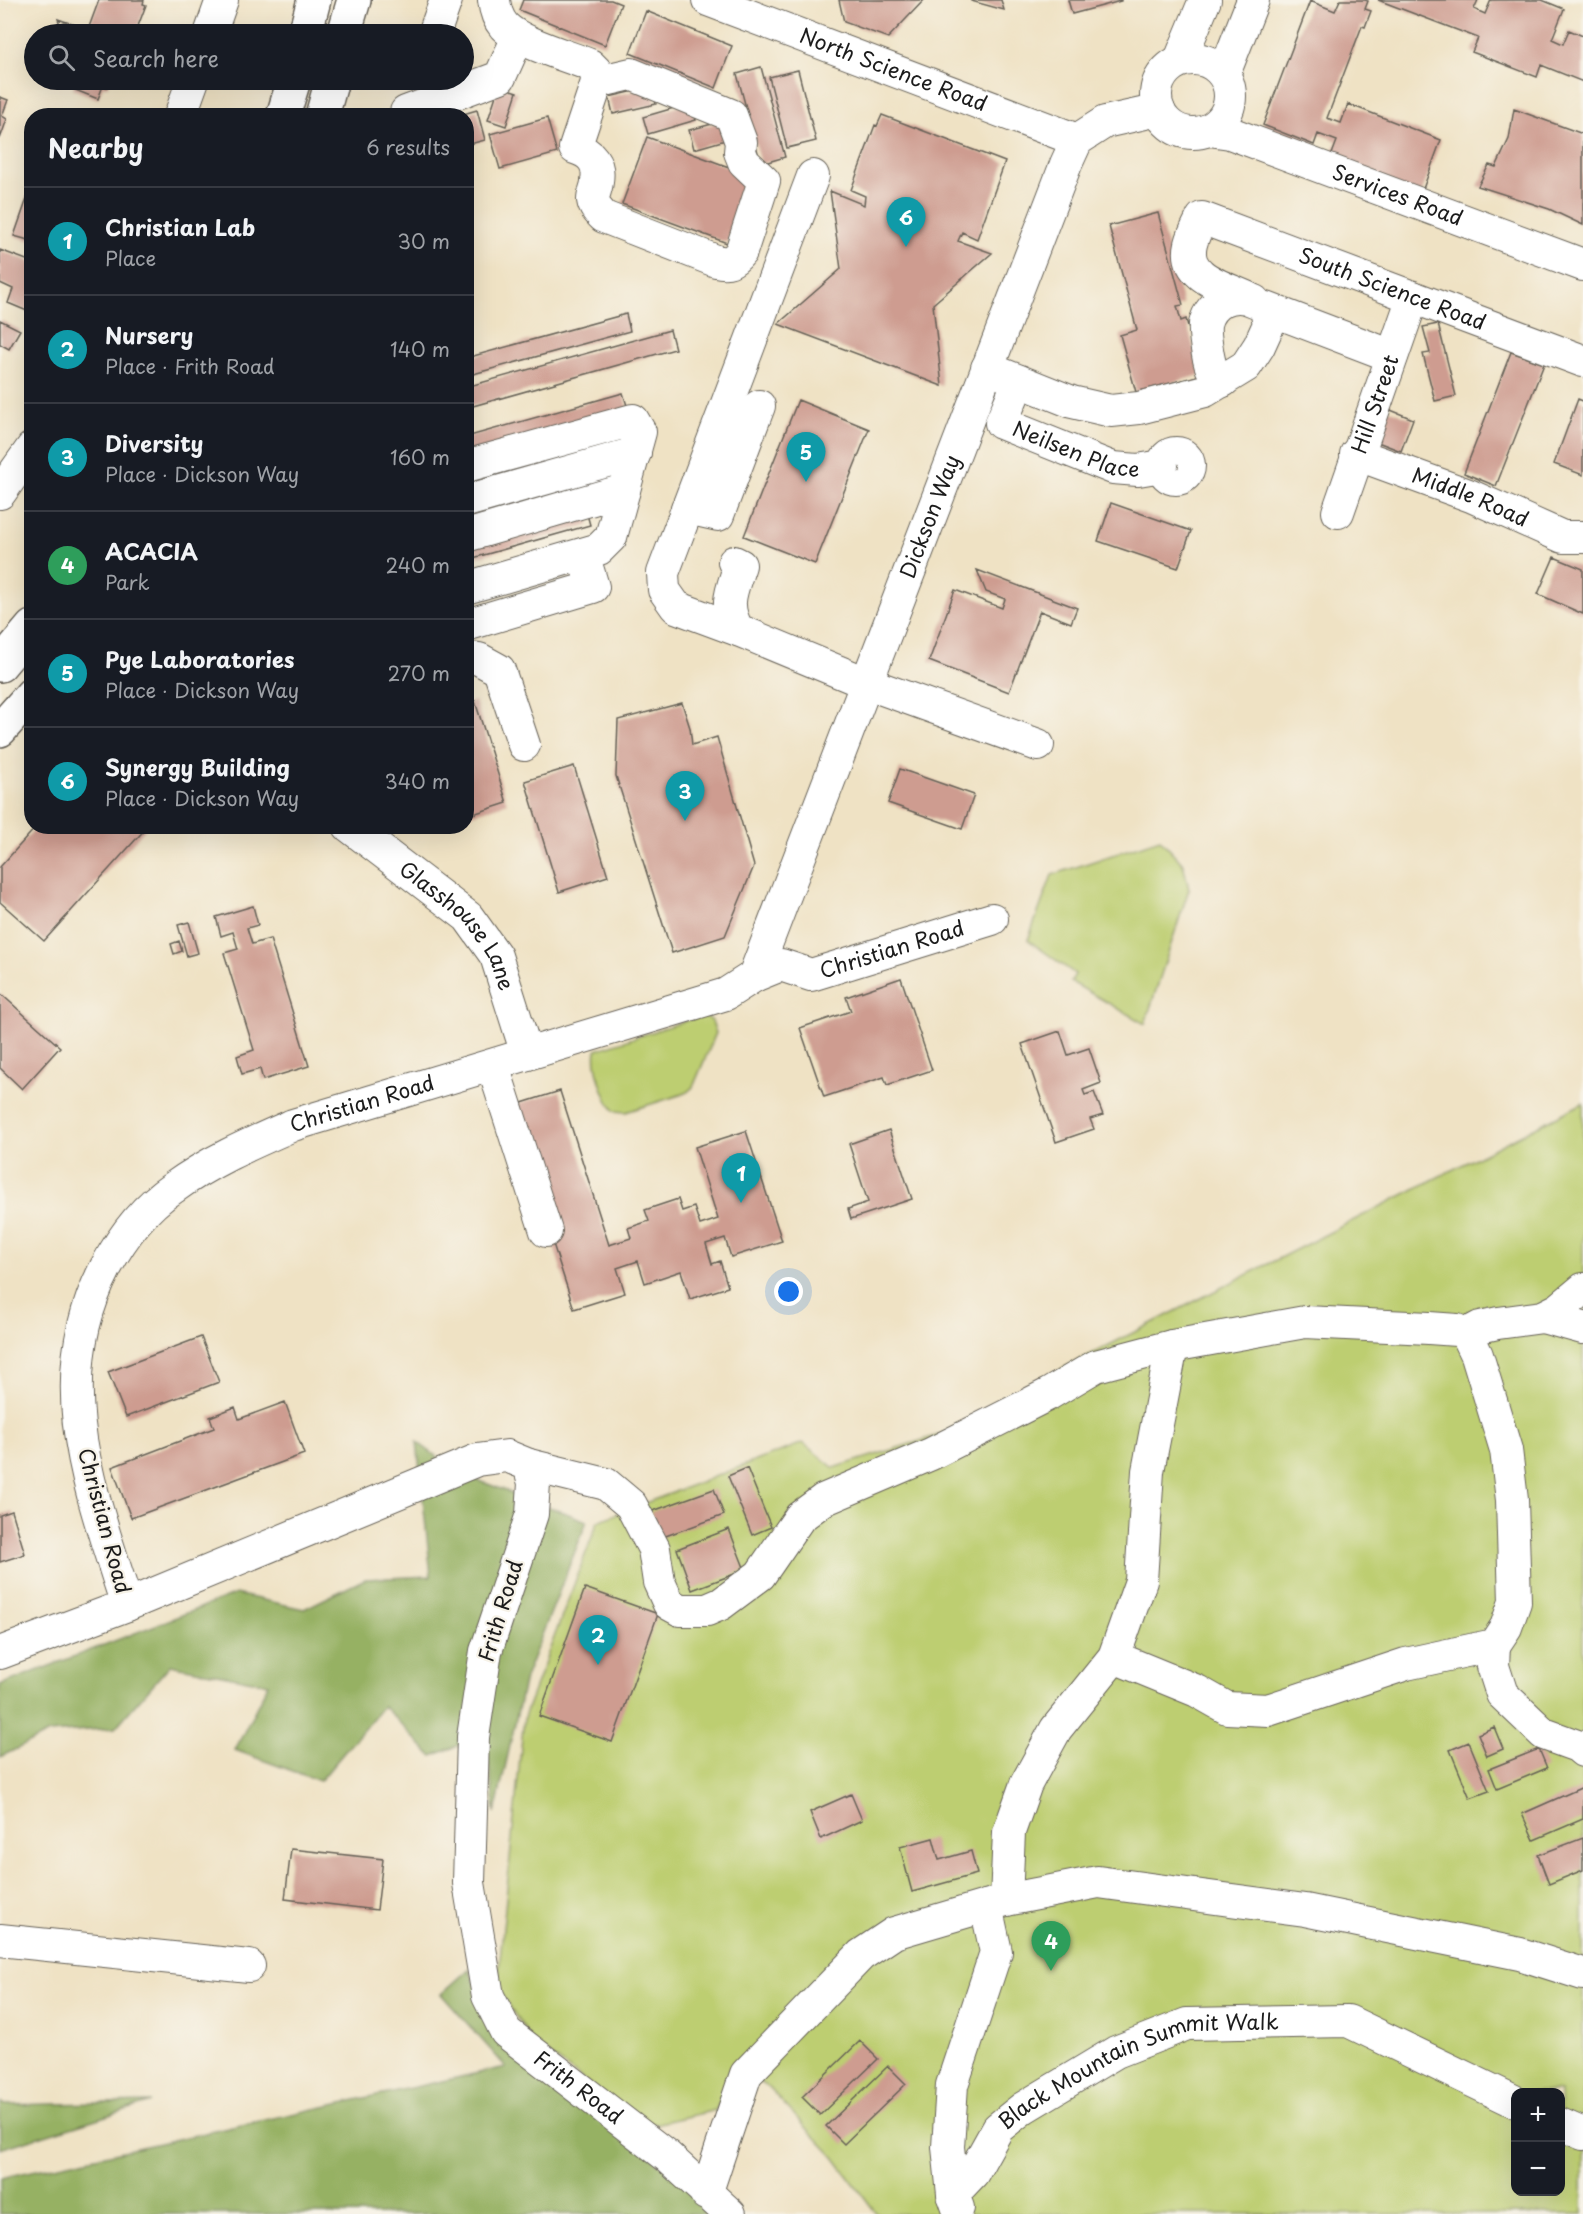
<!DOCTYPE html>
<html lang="en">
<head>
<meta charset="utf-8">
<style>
	body { margin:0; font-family:"Playpen Sans",sans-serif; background:#20242c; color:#f1f3f6 }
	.controls { position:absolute; right:18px; bottom:18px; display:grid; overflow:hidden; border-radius:12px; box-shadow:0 6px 24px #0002 }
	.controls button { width:54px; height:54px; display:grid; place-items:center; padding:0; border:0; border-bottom:2px solid #363941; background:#171b24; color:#f1f3f6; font:30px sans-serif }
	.you { position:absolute; left:789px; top:1292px; width:21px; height:21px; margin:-15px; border:4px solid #fff; border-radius:50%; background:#1a73e8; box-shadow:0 0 0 9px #1a73e833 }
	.badge { display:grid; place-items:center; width:39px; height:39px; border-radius:50%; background:#d690ce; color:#fff; font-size:20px; font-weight:700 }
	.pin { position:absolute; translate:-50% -50px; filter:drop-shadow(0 2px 3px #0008) }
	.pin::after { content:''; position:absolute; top:32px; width:21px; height:18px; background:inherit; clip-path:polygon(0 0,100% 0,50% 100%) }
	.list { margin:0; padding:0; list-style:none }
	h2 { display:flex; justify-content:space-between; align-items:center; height:78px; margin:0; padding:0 24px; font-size:26px }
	h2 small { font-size:20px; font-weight:400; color:#9ea1a6 }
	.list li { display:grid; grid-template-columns:39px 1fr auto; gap:18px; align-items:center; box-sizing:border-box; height:108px; padding:0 24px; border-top:2px solid #363941 }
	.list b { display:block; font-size:22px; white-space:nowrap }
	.list p { margin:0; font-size:20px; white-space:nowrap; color:#9ea1a6 }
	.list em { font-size:20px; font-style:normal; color:#9ea1a6 }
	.icon { flex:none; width:33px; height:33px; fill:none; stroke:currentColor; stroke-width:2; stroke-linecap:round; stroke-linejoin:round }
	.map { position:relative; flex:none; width:1583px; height:2214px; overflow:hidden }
	.search { position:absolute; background:#171b24; box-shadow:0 6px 24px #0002; left:24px; top:24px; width:450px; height:66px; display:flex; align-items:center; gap:15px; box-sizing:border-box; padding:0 21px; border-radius:33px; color:#9ea1a6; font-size:22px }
	.panel { position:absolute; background:#171b24; box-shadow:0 6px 24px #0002; left:24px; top:108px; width:450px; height:726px; border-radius:24px }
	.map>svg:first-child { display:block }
</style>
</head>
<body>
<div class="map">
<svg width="1583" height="2214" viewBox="0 0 1583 2214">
	<rect width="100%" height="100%" fill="#f7f3e8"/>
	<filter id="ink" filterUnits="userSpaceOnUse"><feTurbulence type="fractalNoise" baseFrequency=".0167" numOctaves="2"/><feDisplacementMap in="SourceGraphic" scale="12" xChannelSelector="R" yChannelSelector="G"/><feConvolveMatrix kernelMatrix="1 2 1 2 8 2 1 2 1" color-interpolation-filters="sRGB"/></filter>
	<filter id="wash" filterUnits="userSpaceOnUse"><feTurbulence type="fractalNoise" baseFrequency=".008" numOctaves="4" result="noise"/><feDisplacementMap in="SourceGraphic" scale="24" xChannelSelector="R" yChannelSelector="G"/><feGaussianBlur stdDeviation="1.35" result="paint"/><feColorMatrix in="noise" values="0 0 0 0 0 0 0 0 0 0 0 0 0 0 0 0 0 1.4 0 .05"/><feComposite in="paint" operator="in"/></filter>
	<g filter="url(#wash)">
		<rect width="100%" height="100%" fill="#efe2c4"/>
		<path fill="#bdce71" stroke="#6c7546" stroke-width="1.5" fill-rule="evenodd" d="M 1160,839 L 1183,864 L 1189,889 L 1145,1024 L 1071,982 L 1075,974 L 1028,940 L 1052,875 Z
			M 704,1015 L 712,1021 L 716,1033 L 693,1087 L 686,1093 L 626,1112 L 614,1111 C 604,1098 593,1066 596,1050 Z
			M 1583,1103 L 1583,2214 L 877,2214 L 834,2157 L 768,2087 L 735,2068 L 716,2110 L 646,2126 L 535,2044 L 497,1989 L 524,1717 L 598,1521 L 803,1443 L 834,1468 L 961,1428 L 1027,1387 ZM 1516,2092 L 1560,2092 L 1560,2192 L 1516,2192 Z"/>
		<path fill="#96b163" stroke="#596640" stroke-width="1.5" d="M 417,1442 L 461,1474 L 587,1521 L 525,1678 L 495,1813 L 485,1735 L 432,1756 L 383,1706 L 320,1781 L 235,1750 L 268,1684 L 170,1665 L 115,1728 L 49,1733 L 0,1757 L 0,1685 L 236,1594 L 304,1609 L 365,1579 L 431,1576 Z
			M 469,1969 L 495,2030 L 721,2214 L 0,2214 L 0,2178 L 506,2067 L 441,1994 Z
			M 151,2102 L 0,2149 L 0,2103 L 3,2105 Z"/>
		<g id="blocks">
			<path fill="#ce9c90" d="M 99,0 L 144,0 L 143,4 L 146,5 L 135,34 L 109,34 L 89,27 Z
				M 523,0 L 611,0 L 621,4 L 605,45 L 519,10 Z
				M 839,0 L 924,0 L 888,38 L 844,22 Z
				M 971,0 L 1001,0 L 1004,10 L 971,1 Z
				M 1068,0 L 1121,0 L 1121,1 L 1072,14 Z
				M 1340,0 L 1365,0 L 1368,1 L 1365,9 L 1371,11 L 1365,27 L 1362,26 L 1327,118 L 1341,123 L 1348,104 L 1441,140 L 1420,197 L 1329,162 L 1337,141 L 1318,134 L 1314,145 L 1263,125 L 1310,1 L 1335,11 Z
				M 1378,0 L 1478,0 L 1474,9 L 1485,14 L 1491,0 L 1542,0 L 1564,9 L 1552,39 L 1563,44 L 1569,30 L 1583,36 L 1583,82 L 1541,65 L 1537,77 L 1472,52 L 1478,38 Z
				M 646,11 L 732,46 L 716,88 L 630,53 Z
				M 58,19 L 102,34 L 63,34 Z
				M 761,67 L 785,157 L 761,164 L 737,74 Z
				M 798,70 L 816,141 L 787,148 L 769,77 Z
				M 75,80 L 110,80 L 107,87 L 103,86 L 98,99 L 73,89 Z
				M 499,86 L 517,92 L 506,126 L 488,120 Z
				M 652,87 L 656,104 L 613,114 L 609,97 Z
				M 0,97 L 8,100 L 2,116 L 7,119 L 0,139 Z
				M 691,103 L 696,120 L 648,134 L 643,117 Z
				M 1514,109 L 1583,134 L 1583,225 L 1549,209 L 1478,186 L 1489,165 L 1496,167 L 1509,139 Z
				M 477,110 L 485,140 L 466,145 L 466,116 L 460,115 Z
				M 882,115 L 1005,162 L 977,239 L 962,232 L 958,241 L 992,253 L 933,304 L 942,386 L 778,324 L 841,269 L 830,191 L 864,205 L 865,196 L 851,190 L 875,125 L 877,126 Z
				M 547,118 L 557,153 L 500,169 L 490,134 Z
				M 724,121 L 729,139 L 694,149 L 689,130 Z
				M 647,137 L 737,170 L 750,179 L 727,243 L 622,204 Z
				M 32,150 L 32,171 L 25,168 Z
				M 28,196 L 32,197 L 32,241 L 14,236 Z
				M 1158,213 L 1183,305 L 1177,306 L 1181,321 L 1186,319 L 1201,375 L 1136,392 L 1120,335 L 1137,330 L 1109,226 Z
				M 0,250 L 32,262 L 32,301 L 27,311 L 8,303 L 13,289 L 0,283 Z
				M 626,314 L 630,331 L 466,376 L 466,358 Z
				M 0,320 L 20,330 L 9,349 L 0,344 Z
				M 1438,324 L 1456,396 L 1435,401 L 1423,354 L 1430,353 L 1423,327 Z
				M 670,330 L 675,349 L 466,408 L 466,387 Z
				M 1511,352 L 1544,364 L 1496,486 L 1464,473 Z
				M 623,393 L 629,412 L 466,456 L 466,437 Z
				M 1578,399 L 1583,401 L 1583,475 L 1554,464 Z
				M 798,400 L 869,429 L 815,564 L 744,536 Z
				M 1388,409 L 1413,419 L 1401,451 L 1375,441 Z
				M 1111,503 L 1191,531 L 1178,568 L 1098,541 Z
				M 585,507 L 590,525 L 466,560 L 466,540 Z
				M 1554,557 L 1583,569 L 1583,614 L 1538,594 Z
				M 977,570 L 1077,608 L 1071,623 L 1040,611 L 1009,692 L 929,661 L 955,590 L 1002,608 L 1005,599 L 986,592 Z
				M 475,701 L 507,803 L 467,816 L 466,704 Z
				M 682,703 L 690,728 L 692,745 L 717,737 L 754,866 L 725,936 L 672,953 L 616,776 L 618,720 Z
				M 574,766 L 608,876 L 559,892 L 525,781 Z
				M 900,769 L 974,795 L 962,829 L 888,803 Z
				M 37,826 L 148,826 L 44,941 L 0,902 L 0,867 Z
				M 253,906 L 258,925 L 247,928 L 252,944 L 270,939 L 309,1066 L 263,1080 L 260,1069 L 242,1074 L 237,1056 L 254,1050 L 224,953 L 238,949 L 233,932 L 221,936 L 216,917 Z
				M 189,922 L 198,953 L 187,956 L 178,925 Z
				M 179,941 L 182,951 L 174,954 L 171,944 Z
				M 901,978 L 932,1070 L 887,1085 L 884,1077 L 824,1097 L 800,1028 L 851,1011 L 846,997 Z
				M 0,993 L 60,1047 L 22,1089 L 0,1068 Z
				M 1060,1031 L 1068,1055 L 1089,1048 L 1101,1083 L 1083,1090 L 1085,1095 L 1094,1092 L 1103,1115 L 1090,1119 L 1094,1129 L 1056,1142 L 1022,1044 Z
				M 560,1091 L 609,1245 L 631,1238 L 628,1228 L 649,1221 L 645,1210 L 678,1199 L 682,1211 L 694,1207 L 700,1225 L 718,1219 L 695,1147 L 746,1131 L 782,1241 L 731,1257 L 725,1238 L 706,1244 L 712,1264 L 720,1261 L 728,1287 L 690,1299 L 681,1271 L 645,1283 L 638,1261 L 617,1268 L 625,1293 L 574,1309 L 509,1107 Z
				M 889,1130 L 912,1199 L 851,1219 L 848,1209 L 868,1202 L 849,1144 Z
				M 201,1337 L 219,1382 L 126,1417 L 108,1372 Z
				M 285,1402 L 304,1454 L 131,1518 L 112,1467 L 214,1428 L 210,1417 L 235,1407 L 239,1419 Z
				M 747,1468 L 771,1527 L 752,1535 L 728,1476 Z
				M 714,1489 L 724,1515 L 660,1538 L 650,1512 Z
				M 12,1511 L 25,1554 L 0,1562 L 0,1515 Z
				M 729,1529 L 745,1570 L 692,1590 L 677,1549 Z
				M 585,1588 L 658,1614 L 612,1742 L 539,1716 Z
				M 1494,1727 L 1503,1749 L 1487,1756 L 1478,1734 Z
				M 1469,1742 L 1489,1791 L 1470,1798 L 1450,1750 Z
				M 1539,1749 L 1547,1768 L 1497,1789 L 1489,1769 Z
				M 1583,1787 L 1583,1819 L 1534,1840 L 1522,1814 Z
				M 851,1794 L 862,1820 L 821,1839 L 810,1812 Z
				M 933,1838 L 939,1860 L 971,1851 L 977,1874 L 912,1892 L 900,1847 Z
				M 1583,1838 L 1583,1870 L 1549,1884 L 1538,1855 Z
				M 291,1849 L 383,1859 L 377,1910 L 285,1899 Z
				M 860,2041 L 878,2059 L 820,2115 L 802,2097 Z
				M 888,2066 L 906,2084 L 844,2144 L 826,2126 Z"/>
		</g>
	</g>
	<g filter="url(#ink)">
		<use href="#blocks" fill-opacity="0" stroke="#666157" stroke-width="1.5"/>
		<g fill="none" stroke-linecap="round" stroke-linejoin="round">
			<g stroke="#666157" stroke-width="34">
				<g id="minor">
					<path d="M 494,0 C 495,9 498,19 504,26 C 520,43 568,56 590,65 L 596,71 L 597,82 L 575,148 C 591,153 600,163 597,181 C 597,187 593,194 593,200 C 594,207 599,212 604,217 L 716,261 C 728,264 733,262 741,252 L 764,181 L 744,162 L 740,152 L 741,142 L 731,115 L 631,74 L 597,82"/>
					<path id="s1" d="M 708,0 L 1077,140"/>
					<path d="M 210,34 L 222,0"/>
					<path d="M 434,34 L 446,0"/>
					<circle cx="1193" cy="96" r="37"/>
					<path d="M 1180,60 L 1205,0"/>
					<path d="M 1224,74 L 1253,0"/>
					<path d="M 406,112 L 500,77 L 518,37"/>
					<path d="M 180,116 L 193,80"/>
					<path id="s2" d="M 1209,130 L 1230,133 L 1583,265"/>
					<path id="s3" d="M 1246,297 C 1222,286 1183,277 1191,244 C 1193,235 1198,226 1202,218 L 1583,361"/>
					<path d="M 987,368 L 1072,402 L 1111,411 L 1139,408 L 1205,391 L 1246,366 L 1259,346 L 1269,324 L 1266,308 L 1392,356"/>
					<path id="s4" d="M 1019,381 L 1001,423 L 1113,468 L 1138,470 L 1162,466"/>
					<path d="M 1223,381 C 1220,378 1216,375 1213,371 C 1208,363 1204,333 1205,324 C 1210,301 1235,291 1254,301"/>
					<circle cx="1176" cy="466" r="13"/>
					<path id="s5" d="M 1356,454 L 1471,496 L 1563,537 L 1583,537"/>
					<path d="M 466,466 L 633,420 L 640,432 L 611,537 L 599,549 L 466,588"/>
					<path d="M 0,493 L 32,448"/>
					<path d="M 466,501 L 635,453"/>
					<path d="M 687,508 L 718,515 L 759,406"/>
					<path id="s6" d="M 1338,512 L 1413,297"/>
					<path d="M 466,536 L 624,490"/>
					<path d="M 734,562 L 740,565 C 732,590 723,605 738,630 L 866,683 L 1038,745"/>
					<path d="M 466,625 L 593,587 L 583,554"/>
					<path d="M 738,630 L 676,607 L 664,590 L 663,573 L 813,176"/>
					<path d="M 466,657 L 479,659 L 499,670 L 524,745"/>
					<path id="s7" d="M 349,826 L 468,917 L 496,956 L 527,1054"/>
					<path id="s8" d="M 754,976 L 1066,164 L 1077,140 L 1105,122 L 1159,110"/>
					<path d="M 493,1066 L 546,1231"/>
					<path d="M 1543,1317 L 1583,1328"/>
					<path d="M 529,1465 L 606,1484 L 631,1505 L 654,1549 L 659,1582 L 669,1604 L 680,1610 L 707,1610 L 721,1604 L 760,1575 L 800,1517 L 823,1500 L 931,1454 L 1049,1394 L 1096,1366 L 1172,1346 L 1305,1322 L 1429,1328 L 1457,1330 L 1467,1334 L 1480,1327 L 1498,1323 L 1543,1317 L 1559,1309 L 1583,1289"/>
					<path id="s9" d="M 127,1605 C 91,1492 46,1380 106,1267 C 122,1237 145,1207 173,1188 C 210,1161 252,1143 293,1125 L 726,994 L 754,976 L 781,965 L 811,975 L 992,919"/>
					<path d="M 1494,1645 L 1493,1666 L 1502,1694 L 1544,1734 L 1577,1746 L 1583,1751"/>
					<path id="s10" d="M 0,1653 L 127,1605 L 477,1460 L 507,1456 L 529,1465 L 534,1483 L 532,1514 L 486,1651 L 473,1737 L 469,1883 L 488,1996 L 506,2032 L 667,2156 L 730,2214"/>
					<path d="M 1114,1657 L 1197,1691 L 1227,1708 L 1268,1710 L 1406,1664 L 1494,1645 L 1506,1627 L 1515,1602 L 1512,1500 L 1506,1450 L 1477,1355 L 1467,1334"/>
					<path d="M 1006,1900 L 1009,1832 L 1026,1784 L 1056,1729 L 1114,1657 L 1141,1581 L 1148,1471 L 1172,1346"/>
					<path d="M 0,1940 L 249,1966"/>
					<path d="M 1560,2124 L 1583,2134"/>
					<path d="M 706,2194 L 746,2074 L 861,1955 L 894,1933 L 1006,1900 L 1098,1882 L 1305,1910 L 1520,1954 L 1583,1974"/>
					<path id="s11" d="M 953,2194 L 973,2173 L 998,2128 L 1023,2108 L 1116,2052 L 1187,2024 L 1348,2021 L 1516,2102"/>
					<path d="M 958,2208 L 953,2194 L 948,2147 L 952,2085 L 996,1952 L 986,1906"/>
				</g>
			</g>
			<g stroke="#666157" stroke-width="36">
				<path id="major" d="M 305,34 L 314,0
					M 344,34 L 354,0
					M 283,116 L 294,80
					M 322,116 L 332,80
					M 0,665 L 32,627
					M 0,730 L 32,694"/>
			</g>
			<use href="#minor" stroke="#fff" stroke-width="32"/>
			<use href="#major" stroke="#fff" stroke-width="33"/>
		</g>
	</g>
	<g text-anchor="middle" stroke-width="4.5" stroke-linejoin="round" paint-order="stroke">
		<g font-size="21" fill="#1c1c1c" stroke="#f7f3e8">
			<text dy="7" stroke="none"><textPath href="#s1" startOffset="198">North Science Road</textPath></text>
			<text dy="7" stroke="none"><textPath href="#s2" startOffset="200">Services Road</textPath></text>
			<text dy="7" stroke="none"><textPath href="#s3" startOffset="316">South Science Road</textPath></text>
			<text dy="7" stroke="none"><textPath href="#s6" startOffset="114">Hill Street</textPath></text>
			<text dy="7" stroke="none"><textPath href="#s4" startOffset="126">Neilsen Place</textPath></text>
			<text dy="7" stroke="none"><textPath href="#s5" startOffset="122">Middle Road</textPath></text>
			<text dy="7" stroke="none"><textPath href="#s8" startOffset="492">Dickson Way</textPath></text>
			<text dy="7" stroke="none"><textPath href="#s7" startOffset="150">Glasshouse Lane</textPath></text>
			<text dy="7" stroke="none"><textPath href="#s9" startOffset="1221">Christian Road</textPath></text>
			<text dy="7" stroke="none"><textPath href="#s9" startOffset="662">Christian Road</textPath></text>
			<text transform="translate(104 1521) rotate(75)" y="7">Christian Road</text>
			<text transform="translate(501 1611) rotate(-73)" y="7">Frith Road</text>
			<text dy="7" stroke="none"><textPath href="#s11" startOffset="237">Black Mountain Summit Walk</textPath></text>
			<text dy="7" stroke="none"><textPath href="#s10" startOffset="1242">Frith Road</textPath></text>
		</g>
	</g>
</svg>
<div class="controls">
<button>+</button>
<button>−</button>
</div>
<div class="you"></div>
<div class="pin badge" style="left:741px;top:1203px;background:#0f9aa8">1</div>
<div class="pin badge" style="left:598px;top:1665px;background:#0f9aa8">2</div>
<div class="pin badge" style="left:685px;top:821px;background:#0f9aa8">3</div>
<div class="pin badge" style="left:1051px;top:1971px;background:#2e9e5b">4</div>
<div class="pin badge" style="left:806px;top:482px;background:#0f9aa8">5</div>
<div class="pin badge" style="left:906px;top:247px;background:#0f9aa8">6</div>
<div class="search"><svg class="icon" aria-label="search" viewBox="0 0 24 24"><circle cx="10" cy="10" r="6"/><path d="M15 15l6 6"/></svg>Search here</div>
<section class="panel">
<h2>Nearby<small>6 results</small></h2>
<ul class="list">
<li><span class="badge" style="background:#0f9aa8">1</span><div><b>Christian Lab</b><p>Place</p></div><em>30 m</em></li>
<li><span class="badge" style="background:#0f9aa8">2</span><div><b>Nursery</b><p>Place · Frith Road</p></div><em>140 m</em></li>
<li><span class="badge" style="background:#0f9aa8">3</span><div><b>Diversity</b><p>Place · Dickson Way</p></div><em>160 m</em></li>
<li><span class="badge" style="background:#2e9e5b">4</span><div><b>ACACIA</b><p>Park</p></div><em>240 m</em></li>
<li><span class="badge" style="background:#0f9aa8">5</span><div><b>Pye Laboratories</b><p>Place · Dickson Way</p></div><em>270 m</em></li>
<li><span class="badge" style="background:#0f9aa8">6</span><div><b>Synergy Building</b><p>Place · Dickson Way</p></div><em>340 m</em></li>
</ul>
</section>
</div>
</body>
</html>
